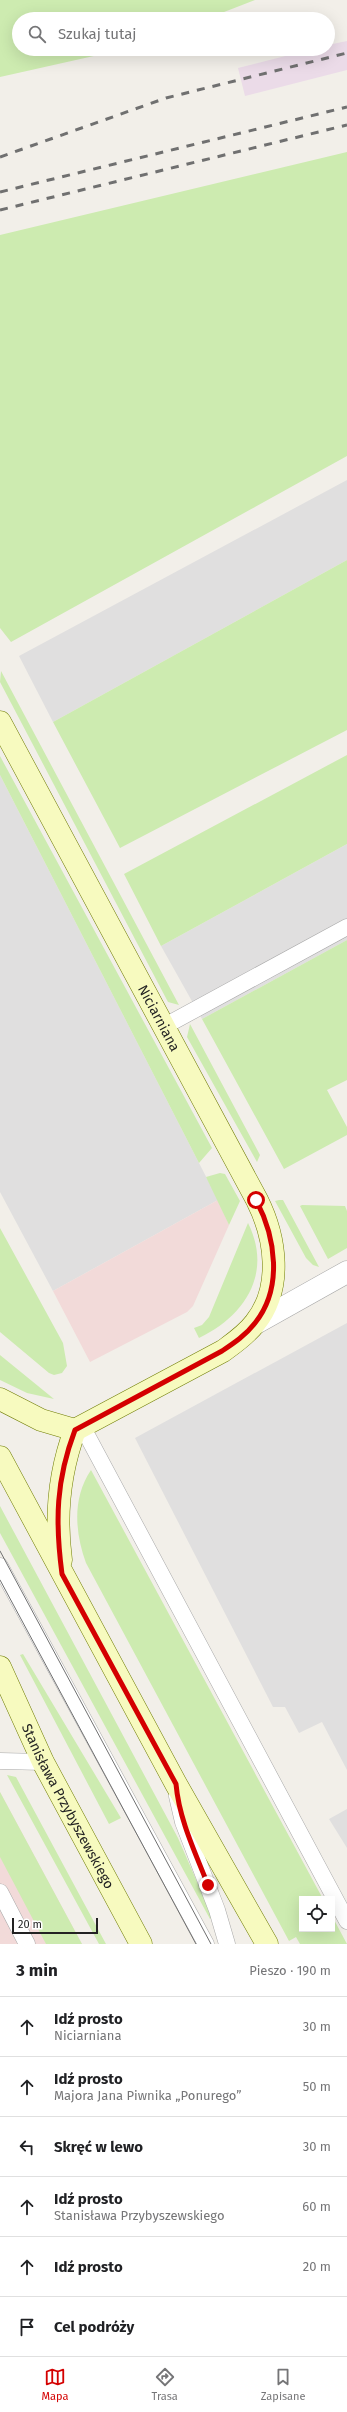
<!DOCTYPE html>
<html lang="pl">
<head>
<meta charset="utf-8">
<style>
	body { margin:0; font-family:"Fira Sans",sans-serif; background:#f6f6f6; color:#202124 }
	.controls { position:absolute; right:12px; bottom:12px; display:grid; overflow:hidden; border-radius:0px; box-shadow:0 4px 16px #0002 }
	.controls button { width:36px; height:36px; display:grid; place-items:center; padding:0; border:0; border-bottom:1px solid #e0e0e0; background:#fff; color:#202124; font:20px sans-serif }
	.scale { position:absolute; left:12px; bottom:10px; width:86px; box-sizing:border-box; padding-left:4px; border:2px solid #222; border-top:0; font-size:11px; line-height:14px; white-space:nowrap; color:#222; -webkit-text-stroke:3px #fff; paint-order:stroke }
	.stop { position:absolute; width:12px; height:12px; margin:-9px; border:3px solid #d40000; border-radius:50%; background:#fff }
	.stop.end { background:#d40000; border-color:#fff; box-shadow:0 1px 4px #0008 }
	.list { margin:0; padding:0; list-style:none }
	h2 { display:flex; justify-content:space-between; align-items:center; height:52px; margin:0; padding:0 16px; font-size:17px }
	h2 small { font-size:13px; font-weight:400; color:#757577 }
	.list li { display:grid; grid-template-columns:26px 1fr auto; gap:12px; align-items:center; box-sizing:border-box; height:60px; padding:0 16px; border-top:1px solid #e0e0e0 }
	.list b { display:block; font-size:15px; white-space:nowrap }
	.list p { margin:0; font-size:13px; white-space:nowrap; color:#757577 }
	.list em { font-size:13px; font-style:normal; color:#757577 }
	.icon { flex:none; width:22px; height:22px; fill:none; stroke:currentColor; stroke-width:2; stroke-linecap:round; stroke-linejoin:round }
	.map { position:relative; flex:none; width:347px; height:1944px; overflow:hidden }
	.search { position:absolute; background:#fff; box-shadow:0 4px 16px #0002; left:12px; right:12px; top:12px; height:44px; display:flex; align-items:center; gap:10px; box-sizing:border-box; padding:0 14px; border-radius:22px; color:#757577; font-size:15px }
	.sheet { height:412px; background:#fff }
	nav { display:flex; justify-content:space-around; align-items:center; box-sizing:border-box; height:56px; border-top:1px solid #e0e0e0; background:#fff; font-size:11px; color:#757577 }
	nav a { display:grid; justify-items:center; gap:2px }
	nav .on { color:#d40000 }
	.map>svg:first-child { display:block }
</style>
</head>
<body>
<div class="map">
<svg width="347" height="1944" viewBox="0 0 347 1944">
	<rect width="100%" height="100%" fill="#f2efe9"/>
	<path fill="#e0dfdf" d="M 347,480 L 347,560 L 53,722 L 19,656 Z
		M 0,775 L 218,1200 L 53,1291 L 0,1192 Z
		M 347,844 L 347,940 L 202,1019 L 161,946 Z
		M 347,1323 L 347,1770 L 322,1722 L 299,1733 L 285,1707 L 273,1707 L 135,1438 Z
		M 347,1809 L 347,1848 L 329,1819 Z"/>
	<path fill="#f2dad9" d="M 218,1200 L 229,1225 L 193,1306 L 187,1312 L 90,1362 L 53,1291 Z
		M 0,1792 L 82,1944 L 0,1944 Z"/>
	<path fill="#ebdbe8" d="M 347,41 L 347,70 L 245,96 L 238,68 L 313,49 L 328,49 L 328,45 Z"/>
	<path fill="#cdebb0" d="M 0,0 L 255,0 L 206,19 L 19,19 L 19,49 L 125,49 L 0,77 Z
		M 347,152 L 347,456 L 11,642 L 0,628 L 0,235 Z
		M 347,560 L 347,730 L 120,848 L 53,722 Z
		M 1,671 L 179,1005 L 168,1002 L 0,682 Z
		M 347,755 L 347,844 L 161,946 L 124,874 Z
		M 0,756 L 212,1148 L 199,1163 L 0,775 Z
		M 347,940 L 347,1080 L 327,1090 L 347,1127 L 347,1135 L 284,1169 L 202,1019 Z
		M 190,1024 L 260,1155 L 257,1162 L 187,1037 Z
		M 220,1173 L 225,1174 L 240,1201 L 229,1225 L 206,1177 Z
		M 279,1200 L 283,1200 L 319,1267 L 313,1265 L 306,1258 L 275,1201 Z
		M 302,1205 L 345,1206 L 347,1211 L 347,1248 L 328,1259 L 300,1206 Z
		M 248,1223 C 273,1273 245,1316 199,1338 L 194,1328 L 202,1325 L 209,1317 Z
		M 0,1228 L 63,1343 L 67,1366 L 62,1373 L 54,1375 L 49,1373 L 0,1332 Z
		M 0,1355 L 54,1399 L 27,1393 L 0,1380 Z
		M 91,1470 L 323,1899 L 302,1899 L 302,1929 L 332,1929 L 332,1916 L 347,1944 L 300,1944 L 296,1937 L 289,1941 L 86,1563 C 75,1533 72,1498 91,1470 Z
		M 0,1506 L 178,1838 L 212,1916 L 210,1919 L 0,1533 Z
		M 23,1654 L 121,1818 L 109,1824 L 20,1655 Z
		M 7,1775 L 16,1777 L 106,1944 L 99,1944 Z
		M 0,1792 L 82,1944 L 46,1944 L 0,1857 Z"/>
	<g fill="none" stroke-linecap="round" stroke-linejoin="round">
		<g stroke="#a9a9a9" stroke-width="17">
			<path id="lane" d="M 163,1027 L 347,927
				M 82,1426 L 347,1921
				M 0,1566 L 206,1944
				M 0,1761 L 43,1762
				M 177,1796 L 183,1822 L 217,1910 L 227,1944
				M 0,1892 L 27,1944"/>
		</g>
		<g stroke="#a9a9a9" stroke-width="23">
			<path id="street" d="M 256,1323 L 347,1272"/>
		</g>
		<g stroke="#707d05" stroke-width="23">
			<g id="secondary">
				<path id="s1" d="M 0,722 L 257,1200 C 276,1238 283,1288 255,1323 C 246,1335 234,1343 223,1351 L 75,1430"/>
				<path d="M 0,1399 L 41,1420 L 75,1430"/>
				<path d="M 0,1457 L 176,1784 L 267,1944"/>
				<path d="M 61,1560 C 55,1515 59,1473 75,1430"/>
				<path id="s2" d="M 0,1667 L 43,1762 L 141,1944"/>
			</g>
		</g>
		<use href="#lane" stroke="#fff" stroke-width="16"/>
		<use href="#street" stroke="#fff" stroke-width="22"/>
		<use href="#secondary" stroke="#f7fabf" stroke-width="22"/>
		<path stroke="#707070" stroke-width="1" d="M 0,1551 L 211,1944
			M 0,1580 L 196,1944"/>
		<path stroke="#707070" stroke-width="3" stroke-dasharray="8 8" stroke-linecap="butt" d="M 0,157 L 166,98 L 347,53
			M 0,192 L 347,107
			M 0,210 L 347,125"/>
	</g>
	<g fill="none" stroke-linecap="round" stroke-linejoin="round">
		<path stroke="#d40000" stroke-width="5" d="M 208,1885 C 195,1852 179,1819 176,1784 L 62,1574 C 55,1521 56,1480 75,1430 L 222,1351 C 234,1343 246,1335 255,1323 C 283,1288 276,1238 256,1200"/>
	</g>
	<g text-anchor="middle" stroke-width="3" stroke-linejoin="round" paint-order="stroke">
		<g font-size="14" fill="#222" stroke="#fff">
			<text dy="5" stroke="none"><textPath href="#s1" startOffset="336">Niciarniana</textPath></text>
			<text dy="5" stroke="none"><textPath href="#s2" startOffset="155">Stanisława Przybyszewskiego</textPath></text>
		</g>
	</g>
</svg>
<div class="controls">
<button><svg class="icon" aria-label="locate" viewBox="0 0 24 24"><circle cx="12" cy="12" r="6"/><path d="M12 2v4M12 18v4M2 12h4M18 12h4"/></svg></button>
</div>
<div class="scale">20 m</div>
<div class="stop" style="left:256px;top:1200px"></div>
<div class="stop end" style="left:208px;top:1885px"></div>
<div class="search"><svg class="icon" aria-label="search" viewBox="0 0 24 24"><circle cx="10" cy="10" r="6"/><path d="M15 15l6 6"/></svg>Szukaj tutaj</div>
</div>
<section class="sheet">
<h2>3 min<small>Pieszo · 190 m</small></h2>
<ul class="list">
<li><svg class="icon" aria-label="ahead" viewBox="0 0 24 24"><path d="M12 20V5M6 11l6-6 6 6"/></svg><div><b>Idź prosto</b><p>Niciarniana</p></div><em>30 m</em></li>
<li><svg class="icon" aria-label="ahead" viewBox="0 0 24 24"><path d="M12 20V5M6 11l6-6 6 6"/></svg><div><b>Idź prosto</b><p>Majora Jana Piwnika „Ponurego”</p></div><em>50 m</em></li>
<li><svg class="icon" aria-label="left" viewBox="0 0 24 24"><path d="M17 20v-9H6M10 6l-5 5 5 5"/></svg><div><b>Skręć w lewo</b></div><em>30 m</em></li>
<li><svg class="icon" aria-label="ahead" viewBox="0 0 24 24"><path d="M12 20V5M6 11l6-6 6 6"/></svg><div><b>Idź prosto</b><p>Stanisława Przybyszewskiego</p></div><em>60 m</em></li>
<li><svg class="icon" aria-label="ahead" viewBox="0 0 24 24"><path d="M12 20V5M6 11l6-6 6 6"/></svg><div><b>Idź prosto</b></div><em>20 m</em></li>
<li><svg class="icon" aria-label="arrive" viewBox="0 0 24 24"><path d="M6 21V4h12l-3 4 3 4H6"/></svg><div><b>Cel podróży</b></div></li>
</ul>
</section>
<nav>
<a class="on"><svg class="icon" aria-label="map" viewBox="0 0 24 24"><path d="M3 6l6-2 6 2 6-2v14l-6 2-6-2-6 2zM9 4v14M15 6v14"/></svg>Mapa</a>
<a><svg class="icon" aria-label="directions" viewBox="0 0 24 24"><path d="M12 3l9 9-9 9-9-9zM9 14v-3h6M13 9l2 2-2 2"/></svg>Trasa</a>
<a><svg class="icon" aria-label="saved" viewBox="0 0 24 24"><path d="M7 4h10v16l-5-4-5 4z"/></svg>Zapisane</a>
</nav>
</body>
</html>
